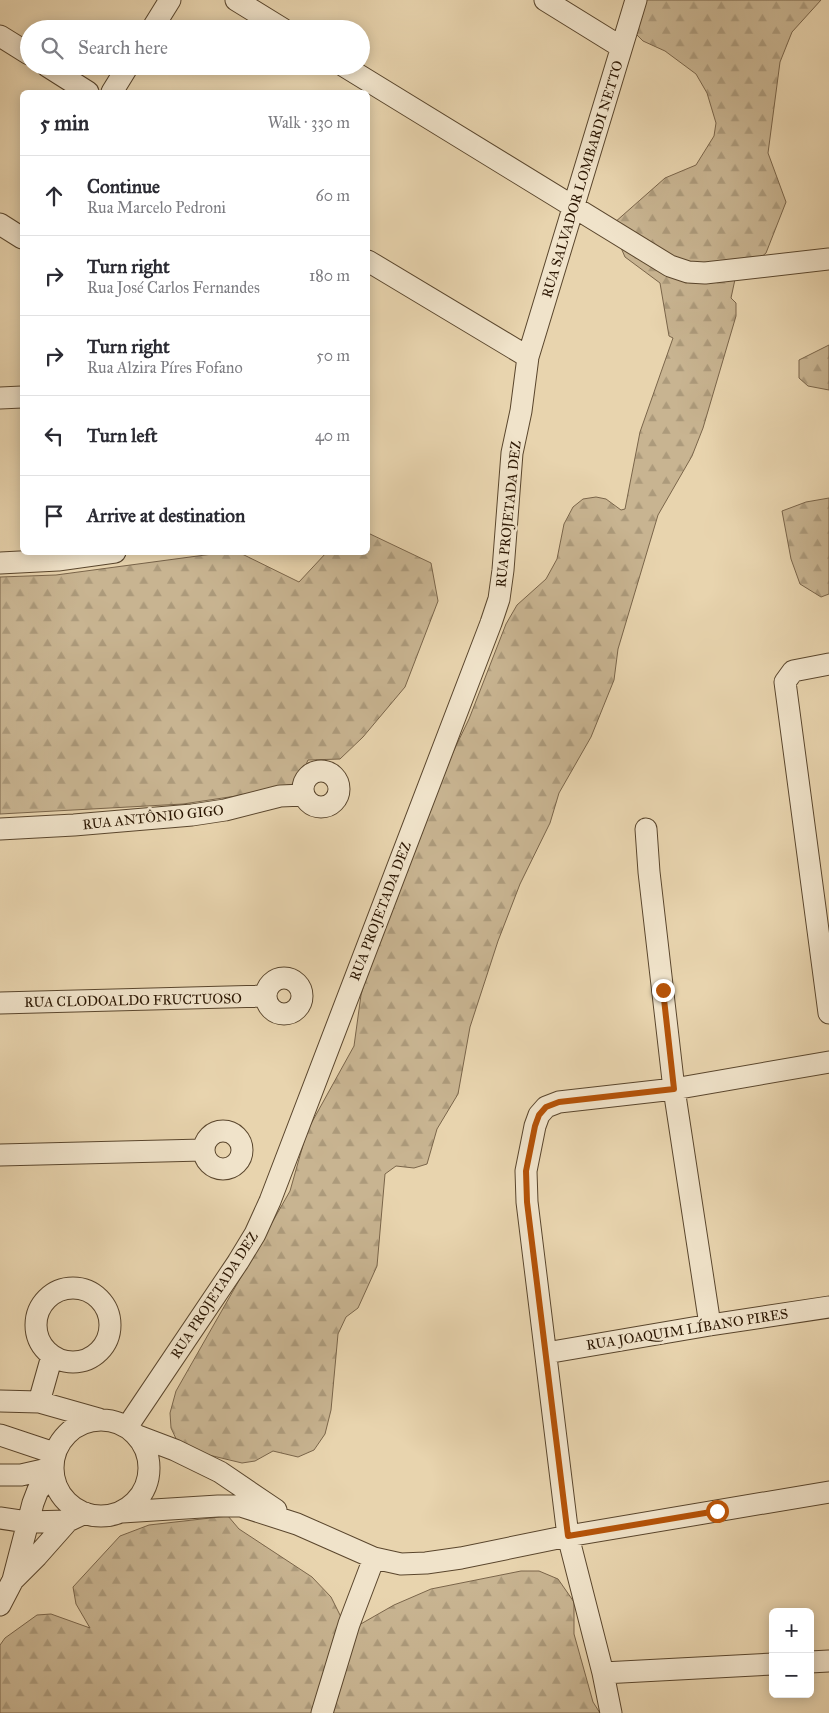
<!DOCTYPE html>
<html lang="en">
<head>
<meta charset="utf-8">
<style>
	body { margin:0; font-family:"IM FELL Great Primer",serif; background:#f2f2f3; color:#2b2b33 }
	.controls { position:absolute; right:15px; bottom:15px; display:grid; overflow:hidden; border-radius:8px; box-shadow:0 2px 12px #0003 }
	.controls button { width:45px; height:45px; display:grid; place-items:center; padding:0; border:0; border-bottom:1px solid #e1e1e2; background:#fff; color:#2b2b33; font:25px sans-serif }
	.stop { position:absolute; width:15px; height:15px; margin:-11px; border:4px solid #b45309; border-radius:50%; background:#fff }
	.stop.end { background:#b45309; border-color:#fff; box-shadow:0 1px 5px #0008 }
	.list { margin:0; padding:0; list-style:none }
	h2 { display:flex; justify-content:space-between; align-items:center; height:65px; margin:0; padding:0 20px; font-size:21px }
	h2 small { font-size:16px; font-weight:400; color:#7c7c81 }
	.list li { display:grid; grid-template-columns:32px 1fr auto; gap:15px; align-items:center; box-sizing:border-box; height:80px; padding:0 20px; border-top:1px solid #e1e1e2 }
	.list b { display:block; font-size:19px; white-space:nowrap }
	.list p { margin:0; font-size:16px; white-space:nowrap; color:#7c7c81 }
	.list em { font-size:16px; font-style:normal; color:#7c7c81 }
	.icon { flex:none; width:28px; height:28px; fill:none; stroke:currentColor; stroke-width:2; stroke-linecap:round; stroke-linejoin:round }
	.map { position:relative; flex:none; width:829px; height:1713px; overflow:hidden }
	.search { position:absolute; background:#fff; box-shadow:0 2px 12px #0003; left:20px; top:20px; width:350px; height:55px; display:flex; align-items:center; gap:12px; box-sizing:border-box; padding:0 18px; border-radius:28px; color:#7c7c81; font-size:19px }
	.panel { position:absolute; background:#fff; box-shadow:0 2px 12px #0003; left:20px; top:90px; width:350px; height:465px; border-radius:8px }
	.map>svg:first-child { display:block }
</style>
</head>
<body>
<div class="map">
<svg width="829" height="1713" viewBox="0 0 829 1713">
	<defs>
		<pattern id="forest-firs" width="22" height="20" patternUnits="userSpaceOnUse" patternTransform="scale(1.25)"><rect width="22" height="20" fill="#c8b491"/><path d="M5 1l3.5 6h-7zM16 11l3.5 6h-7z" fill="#ac9a7b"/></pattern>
	</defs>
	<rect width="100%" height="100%" fill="#e8d4ae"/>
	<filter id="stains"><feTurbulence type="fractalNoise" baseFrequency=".004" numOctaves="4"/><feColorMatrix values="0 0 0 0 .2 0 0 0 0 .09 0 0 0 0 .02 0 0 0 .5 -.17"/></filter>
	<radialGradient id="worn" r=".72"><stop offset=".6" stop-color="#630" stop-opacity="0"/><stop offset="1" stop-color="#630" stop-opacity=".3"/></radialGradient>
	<path fill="url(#forest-firs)" stroke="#7a654a" d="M 639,0 L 821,0 L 792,32 L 780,62 L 768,153 L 786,202 L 766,253 L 752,265 L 737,270 L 731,298 L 736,303 L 736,316 L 703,428 L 692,456 L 658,515 L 618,649 L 614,680 L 591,737 L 559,793 L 550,823 L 520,884 L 498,941 L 470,1027 L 458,1094 L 437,1129 L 427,1164 L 414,1168 L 396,1166 L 385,1174 L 377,1266 L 358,1308 L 346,1317 L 338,1334 L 331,1410 L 325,1434 L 314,1450 L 298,1457 L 273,1451 L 255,1461 L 242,1463 L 188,1450 L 178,1443 L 171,1428 L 170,1413 L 176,1391 L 290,1191 L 307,1131 L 354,1046 L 361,995 L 371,959 L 397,899 L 427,806 L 469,719 L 506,624 L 517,605 L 546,579 L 557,559 L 564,524 L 573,507 L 583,499 L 596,497 L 606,499 L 621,510 L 625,509 L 640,432 L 673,338 L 669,336 L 660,283 L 625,257 L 615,234 L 614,223 L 665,178 L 696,165 L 714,136 L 716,123 L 707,93 L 696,74 L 665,51 L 643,41 L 635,33 Z
		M 829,345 L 829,390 L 808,386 L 799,378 L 799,360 Z
		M 829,498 L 829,594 L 821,597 L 800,584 L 791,559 L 782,511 L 806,502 Z
		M 368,533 L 431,563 L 438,601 L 405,687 L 363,737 L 340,759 L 308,760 L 298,783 L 236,796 L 183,804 L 0,814 L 0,577 L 56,575 L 220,553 L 238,552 L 299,582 L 326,553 L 368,552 Z
		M 228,1516 L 239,1529 L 312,1577 L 331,1597 L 345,1625 L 352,1629 L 394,1605 L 431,1589 L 521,1571 L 539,1571 L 558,1579 L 574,1602 L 574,1634 L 593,1702 L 600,1713 L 0,1713 L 0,1645 L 5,1638 L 37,1615 L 51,1614 L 90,1628 L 76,1604 L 73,1587 L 120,1536 L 149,1525 Z"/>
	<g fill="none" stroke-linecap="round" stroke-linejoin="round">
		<g stroke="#5a462d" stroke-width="23">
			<path id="minor" d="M 236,0 L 283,29
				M 545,0 L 621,47
				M 152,29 L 170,0
				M 0,36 L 29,54
				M 47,66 L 88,92
				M 344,66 L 670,266 L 688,272 L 705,273 L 829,259
				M 112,92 L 128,66
				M 0,224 L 22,238
				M 368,261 L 528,357
				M 0,398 L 22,397
				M 0,563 L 58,560 L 115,552
				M 829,664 L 793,671 L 785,682 L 829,1013
				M303 789a18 18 0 1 1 36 0a18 18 0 1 1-36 0Z
				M 0,829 L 74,825 L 192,815 L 225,810 L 280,796 L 304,795
				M 646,829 L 649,872 L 674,1089 L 710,1325
				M266 996a18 18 0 1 1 36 0a18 18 0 1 1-36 0Z
				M 0,1003 L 265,996
				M204 1150a19 19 0 1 1 38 0a19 19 0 1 1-38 0Z
				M 0,1155 L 203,1150
				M36 1325a37 37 0 1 1 74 0a37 37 0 1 1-74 0Z
				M 546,1353 L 710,1325 L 829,1307
				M 0,1401 L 39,1402 L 99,1419
				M 39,1402 L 52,1356
				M53 1468a48 48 0 1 1 96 0a48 48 0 1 1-96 0Z
				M 127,1427 L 238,1262 L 255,1234 L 270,1201 L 491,623 L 499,599 L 503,570 L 512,453 L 521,411 L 528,357 L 636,0
				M 0,1435 L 54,1453
				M 138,1436 L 175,1450 L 220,1472 L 276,1510
				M 0,1475 L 21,1475 L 52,1468
				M 122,1512 L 218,1506 L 241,1506 L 297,1524 L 374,1558 L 401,1564 L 426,1563 L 461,1558 L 568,1536 L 829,1492
				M 0,1518 L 27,1522 L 68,1521 L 85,1513
				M 13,1580 L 37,1556 L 68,1521
				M 0,1605 L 13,1580 L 33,1503 L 38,1490 L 45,1483 L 54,1480
				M 810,1662 L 829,1661
				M 603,1673 L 773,1664
				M 322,1713 L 349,1624 L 374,1558
				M 611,1713 L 603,1673 L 568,1536 L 527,1202 L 526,1171 L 535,1126 L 539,1115 L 546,1107 L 559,1102 L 674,1089 L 829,1062"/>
		</g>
		<use href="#minor" stroke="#f0e3ca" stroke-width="21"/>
	</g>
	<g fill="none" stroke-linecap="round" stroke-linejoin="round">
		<path stroke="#b45309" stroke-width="6" d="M 663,990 L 674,1089 L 559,1102 L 546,1107 L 539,1115 L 535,1126 L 526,1171 L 527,1202 L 568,1536 L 717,1511"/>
	</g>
	<g text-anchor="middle" stroke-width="5" stroke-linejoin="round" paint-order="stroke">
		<g font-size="14" fill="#2b1602" stroke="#f0e3ca">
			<text transform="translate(582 179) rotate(-73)" y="5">RUA SALVADOR LOMBARDI NETTO</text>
			<text transform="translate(508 514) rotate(-84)" y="5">RUA PROJETADA DEZ</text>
			<text transform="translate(153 817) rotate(-6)" y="5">RUA ANTÔNIO GIGO</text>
			<text transform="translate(380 911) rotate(-69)" y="5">RUA PROJETADA DEZ</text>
			<text transform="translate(133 1000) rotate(-1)" y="5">RUA CLODOALDO FRUCTUOSO</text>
			<text transform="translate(214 1295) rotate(-57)" y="5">RUA PROJETADA DEZ</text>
			<text transform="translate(687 1329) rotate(-9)" y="5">RUA JOAQUIM LÍBANO PIRES</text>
		</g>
	</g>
	<rect width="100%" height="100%" filter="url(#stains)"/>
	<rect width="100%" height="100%" fill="url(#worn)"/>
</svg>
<div class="controls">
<button>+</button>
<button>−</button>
</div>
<div class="stop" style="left:717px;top:1511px"></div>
<div class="stop end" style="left:663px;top:990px"></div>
<div class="search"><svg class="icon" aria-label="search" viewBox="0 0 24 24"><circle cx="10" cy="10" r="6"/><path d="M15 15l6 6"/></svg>Search here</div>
<section class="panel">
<h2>5 min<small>Walk · 330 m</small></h2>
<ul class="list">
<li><svg class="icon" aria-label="ahead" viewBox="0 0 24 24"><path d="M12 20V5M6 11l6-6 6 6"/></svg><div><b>Continue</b><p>Rua Marcelo Pedroni</p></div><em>60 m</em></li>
<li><svg class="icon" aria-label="right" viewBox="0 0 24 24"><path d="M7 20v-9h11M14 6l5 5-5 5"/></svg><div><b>Turn right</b><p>Rua José Carlos Fernandes</p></div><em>180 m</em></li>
<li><svg class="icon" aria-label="right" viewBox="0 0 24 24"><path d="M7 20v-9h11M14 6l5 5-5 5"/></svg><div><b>Turn right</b><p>Rua Alzira Píres Fofano</p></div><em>50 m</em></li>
<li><svg class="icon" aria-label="left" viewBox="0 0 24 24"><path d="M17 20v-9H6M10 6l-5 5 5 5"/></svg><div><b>Turn left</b></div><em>40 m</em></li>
<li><svg class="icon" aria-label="arrive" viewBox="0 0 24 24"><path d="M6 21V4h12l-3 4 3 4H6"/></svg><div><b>Arrive at destination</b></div></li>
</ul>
</section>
</div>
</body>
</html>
